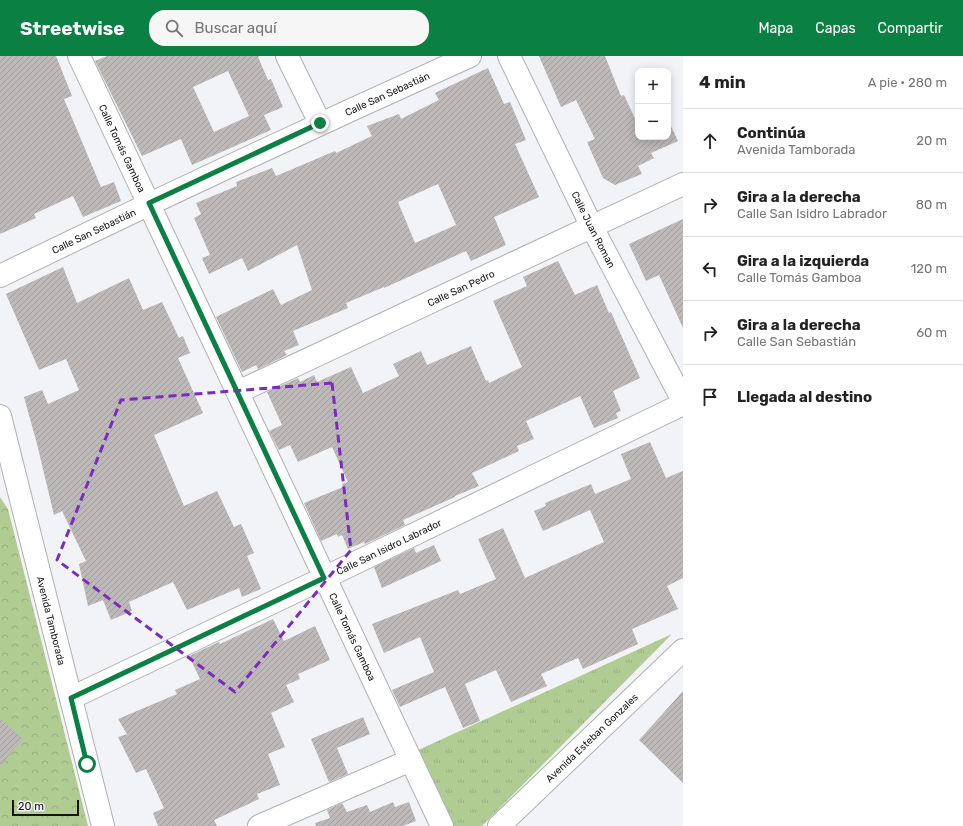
<!DOCTYPE html>
<html lang="es">
<head>
<meta charset="utf-8">
<style>
	body { margin:0; font-family:Rubik,sans-serif; background:#f6f6f6; color:#222 }
	.controls { position:absolute; right:12px; top:12px; display:grid; overflow:hidden; border-radius:8px; box-shadow:0 2px 10px #0003 }
	.controls button { width:36px; height:36px; display:grid; place-items:center; padding:0; border:0; border-bottom:1px solid #e0e0e0; background:#fff; color:#222; font:20px sans-serif }
	.scale { position:absolute; left:12px; bottom:10px; width:67px; box-sizing:border-box; padding-left:4px; border:2px solid #141515; border-top:0; font-size:11px; line-height:14px; white-space:nowrap; color:#141515; -webkit-text-stroke:3px #f2f3f6; paint-order:stroke }
	.stop { position:absolute; width:12px; height:12px; margin:-9px; border:3px solid #0b8043; border-radius:50%; background:#fff }
	.stop.end { background:#0b8043; border-color:#fff; box-shadow:0 1px 4px #0008 }
	.list { margin:0; padding:0; list-style:none }
	h2 { display:flex; justify-content:space-between; align-items:center; height:52px; margin:0; padding:0 16px; font-size:17px }
	h2 small { font-size:13px; font-weight:400; color:#767676 }
	.list li { display:grid; grid-template-columns:26px 1fr auto; gap:12px; align-items:center; box-sizing:border-box; height:64px; padding:0 16px; border-top:1px solid #e0e0e0 }
	.list b { display:block; font-size:15px; white-space:nowrap }
	.list p { margin:0; font-size:13px; white-space:nowrap; color:#767676 }
	.list em { font-size:13px; font-style:normal; color:#767676 }
	.icon { flex:none; width:22px; height:22px; fill:none; stroke:currentColor; stroke-width:2; stroke-linecap:round; stroke-linejoin:round }
	.map { position:relative; flex:none; width:683px; height:770px; overflow:hidden }
	header { display:flex; align-items:center; gap:24px; box-sizing:border-box; height:56px; padding:0 20px; background:#0b8043; color:#fff }
	header strong { font-size:19px }
	nav { display:flex; gap:22px; margin-inline-start:auto; font-size:14px }
	.search { width:280px; height:36px; background:#f6f6f6; display:flex; align-items:center; gap:10px; box-sizing:border-box; padding:0 14px; border-radius:16px; color:#767676; font-size:15px }
	main { display:flex }
	aside { flex:1; background:#fff }
	.map>svg:first-child { display:block }
</style>
</head>
<body>
<header>
<strong>Streetwise</strong>
<div class="search"><svg class="icon" aria-label="search" viewBox="0 0 24 24"><circle cx="10" cy="10" r="6"/><path d="M15 15l6 6"/></svg>Buscar aquí</div>
<nav><a>Mapa</a><a>Capas</a><a>Compartir</a></nav>
</header>
<main>
<div class="map">
<svg width="683" height="770" viewBox="0 0 683 770">
	<defs>
		<pattern id="grass-tufts" width="24" height="20" patternUnits="userSpaceOnUse"><rect width="24" height="20" fill="#b1cc93"/><path d="M3 7l-1-3M5 7V3M7 7l1-3M15 17l-1-3M17 17v-4M19 17l1-3" fill="none" stroke="#97ae7e"/></pattern>
		<pattern id="park-crowns" width="20" height="18" patternUnits="userSpaceOnUse"><rect width="20" height="18" fill="#b1cc93"/><path d="M2 6a3 3 0 1 1 6 0M12 15a3 3 0 1 1 6 0" fill="none" stroke="#97ae7e"/></pattern>
		<pattern id="building-hatch" width="6" height="6" patternUnits="userSpaceOnUse"><rect width="6" height="6" fill="#bdb9b9"/><path d="M-1 1l2-2M0 6l6-6M5 7l2-2" fill="none" stroke="#a29e9e"/></pattern>
	</defs>
	<rect width="100%" height="100%" fill="#f2f3f6"/>
	<path fill="url(#grass-tufts)" d="M 672,578 L 482,770 L 452,770 L 416,695 Z"/>
	<path fill="url(#park-crowns)" d="M 0,441 L 8,453 L 88,770 L 0,770 Z"/>
	<path fill="url(#building-hatch)" fill-rule="evenodd" d="M 0,0 L 56,0 L 72,40 L 64,43 L 101,131 L 114,126 L 121,145 L 83,161 L 73,140 L 34,158 L 36,162 L 0,178 Z
		M 107,0 L 260,0 L 258,1 L 268,24 L 271,23 L 283,51 L 264,59 L 271,74 L 192,109 L 181,83 L 142,100 L 95,5 ZM 228,15 L 249,60 L 214,76 L 193,31 Z
		M 539,0 L 605,0 L 621,40 L 624,39 L 638,69 L 638,81 L 668,81 L 668,64 L 678,85 L 651,97 L 654,102 L 638,110 L 642,118 L 615,129 L 603,122 L 587,86 L 595,83 L 576,44 L 561,51 Z
		M 488,12 L 504,48 L 510,46 L 526,84 L 515,88 L 539,141 L 494,161 L 506,189 L 471,205 L 466,195 L 384,232 L 384,231 L 346,247 L 348,252 L 293,275 L 299,289 L 284,295 L 287,299 L 258,313 L 256,309 L 242,316 L 216,261 L 273,233 L 281,249 L 312,234 L 297,189 L 248,215 L 242,202 L 209,218 L 202,202 L 210,199 L 194,162 L 201,158 L 196,147 L 237,130 L 236,126 L 272,112 L 276,120 L 335,95 L 336,97 L 372,80 L 367,70 L 399,58 L 401,63 L 439,44 L 435,37 ZM 438,128 L 456,169 L 415,187 L 398,146 Z
		M 683,163 L 683,272 L 659,219 L 646,225 L 629,188 Z
		M 558,205 L 575,239 L 597,229 L 609,257 L 611,256 L 640,322 L 613,335 L 621,355 L 616,357 L 618,362 L 594,372 L 580,340 L 526,365 L 534,383 L 517,390 L 519,395 L 472,417 L 479,430 L 455,440 L 455,441 L 403,464 L 405,469 L 365,488 L 364,486 L 348,493 L 342,479 L 338,481 L 337,478 L 321,485 L 304,447 L 343,431 L 342,428 L 348,426 L 332,391 L 298,406 L 290,389 L 279,394 L 269,375 L 282,369 L 267,336 L 298,322 L 300,326 L 314,319 L 317,326 L 351,311 L 363,337 L 399,320 L 393,308 L 421,295 L 427,309 L 471,290 L 486,325 L 488,324 L 489,327 L 522,311 L 493,245 L 527,230 L 523,221 Z
		M 63,211 L 77,247 L 129,222 L 143,254 L 162,246 L 179,282 L 183,280 L 190,297 L 178,302 L 203,357 L 154,379 L 184,450 L 217,435 L 234,471 L 241,468 L 254,497 L 247,500 L 261,533 L 242,541 L 239,532 L 187,554 L 173,526 L 129,546 L 132,555 L 111,564 L 103,544 L 88,550 L 79,508 L 86,505 L 62,455 L 54,459 L 37,388 L 24,341 L 42,334 L 48,348 L 79,334 L 66,303 L 39,314 L 6,238 Z
		M 650,386 L 666,422 L 683,415 L 683,522 L 667,530 L 678,553 L 632,573 L 638,588 L 583,613 L 578,602 L 541,618 L 547,630 L 511,646 L 496,614 L 465,628 L 480,665 L 463,672 L 445,631 L 400,651 L 392,634 L 434,616 L 420,581 L 384,597 L 372,568 L 458,534 L 460,538 L 496,523 L 478,483 L 503,472 L 525,522 L 604,486 L 590,454 L 543,475 L 534,455 L 546,450 L 545,447 L 591,428 L 595,438 L 631,423 L 621,398 Z
		M 434,489 L 441,505 L 382,532 L 374,511 L 414,492 L 416,497 Z
		M 273,563 L 284,585 L 315,570 L 330,604 L 298,618 L 300,623 L 286,629 L 294,646 L 271,657 L 285,691 L 268,698 L 280,729 L 257,738 L 259,743 L 214,764 L 217,770 L 158,770 L 153,757 L 164,752 L 146,713 L 136,717 L 118,681 L 127,678 L 118,663 L 177,638 L 175,634 L 200,623 L 189,600 L 219,586 L 220,588 Z
		M 683,635 L 683,727 L 639,684 Z
		M 363,661 L 370,678 L 337,692 L 348,718 L 329,726 L 311,683 Z
		M 0,663 L 23,683 L 0,710 Z
		M 393,746 L 395,751 L 409,746 L 416,765 L 403,770 L 316,770 L 315,767 L 330,762 L 327,754 L 342,747 L 347,756 L 367,749 L 370,756 Z"/>
	<g fill="none" stroke-linecap="round" stroke-linejoin="round">
		<g stroke="#afb0b3" stroke-width="24">
			<g id="street">
				<path id="s1" d="M 79,0 L 442,770"/>
				<path d="M 287,0 L 320,67"/>
				<path id="s2" d="M 509,0 L 592,171 L 683,345"/>
				<path id="s3" d="M 0,220 C 156,144 312,71 470,0"/>
				<path id="s4" d="M 238,336 L 683,128"/>
				<path id="s5" d="M 71,642 L 324,522 L 683,348"/>
				<path d="M 259,770 L 411,704"/>
			</g>
		</g>
		<g stroke="#afb0b3" stroke-width="24">
			<g id="secondary">
				<path id="s6" d="M 499,770 L 683,594"/>
			</g>
		</g>
		<g stroke="#afb0b3" stroke-width="24">
			<g id="primary">
				<path id="s7" d="M 0,360 L 103,770"/>
			</g>
		</g>
		<use href="#street" stroke="#fff" stroke-width="22"/>
		<use href="#secondary" stroke="#fff" stroke-width="22"/>
		<use href="#primary" stroke="#fff" stroke-width="22"/>
	</g>
	<g fill="none" stroke-linecap="round" stroke-linejoin="round">
		<path stroke="#0b8043" stroke-width="5" d="M 87,708 L 71,642 L 324,522 L 149,147 L 320,67"/>
	</g>
	<path fill="none" stroke="#7b2cbf" stroke-width="3" stroke-dasharray="8 5" stroke-linejoin="round" d="M 332,327 L 351,494 L 235,636 L 57,504 L 121,344 Z"/>
	<g text-anchor="middle" stroke-width="3" stroke-linejoin="round" paint-order="stroke">
		<g font-size="10" fill="#141515" stroke="#f2f3f6">
			<text dy="4" stroke="none"><textPath href="#s3" startOffset="428">Calle San Sebastián</textPath></text>
			<text dy="4" stroke="none"><textPath href="#s1" startOffset="102">Calle Tomás Gamboa</textPath></text>
			<text dy="4" stroke="none"><textPath href="#s3" startOffset="104">Calle San Sebastián</textPath></text>
			<text dy="4" stroke="none"><textPath href="#s2" startOffset="193">Calle Juan Roman</textPath></text>
			<text dy="4" stroke="none"><textPath href="#s4" startOffset="246">Calle San Pedro</textPath></text>
			<text dy="4" stroke="none"><textPath href="#s5" startOffset="352">Calle San Isidro Labrador</textPath></text>
			<text dy="4" stroke="none"><textPath href="#s7" startOffset="211">Avenida Tamborada</textPath></text>
			<text dy="4" stroke="none"><textPath href="#s1" startOffset="642">Calle Tomás Gamboa</textPath></text>
			<text dy="4" stroke="none"><textPath href="#s6" startOffset="128">Avenida Esteban Gonzales</textPath></text>
		</g>
	</g>
</svg>
<div class="controls">
<button>+</button>
<button>−</button>
</div>
<div class="scale">20 m</div>
<div class="stop" style="left:87px;top:708px"></div>
<div class="stop end" style="left:320px;top:67px"></div>
</div>
<aside>
<h2>4 min<small>A pie · 280 m</small></h2>
<ul class="list">
<li><svg class="icon" aria-label="ahead" viewBox="0 0 24 24"><path d="M12 20V5M6 11l6-6 6 6"/></svg><div><b>Continúa</b><p>Avenida Tamborada</p></div><em>20 m</em></li>
<li><svg class="icon" aria-label="right" viewBox="0 0 24 24"><path d="M7 20v-9h11M14 6l5 5-5 5"/></svg><div><b>Gira a la derecha</b><p>Calle San Isidro Labrador</p></div><em>80 m</em></li>
<li><svg class="icon" aria-label="left" viewBox="0 0 24 24"><path d="M17 20v-9H6M10 6l-5 5 5 5"/></svg><div><b>Gira a la izquierda</b><p>Calle Tomás Gamboa</p></div><em>120 m</em></li>
<li><svg class="icon" aria-label="right" viewBox="0 0 24 24"><path d="M7 20v-9h11M14 6l5 5-5 5"/></svg><div><b>Gira a la derecha</b><p>Calle San Sebastián</p></div><em>60 m</em></li>
<li><svg class="icon" aria-label="arrive" viewBox="0 0 24 24"><path d="M6 21V4h12l-3 4 3 4H6"/></svg><div><b>Llegada al destino</b></div></li>
</ul>
</aside>
</main>
</body>
</html>
